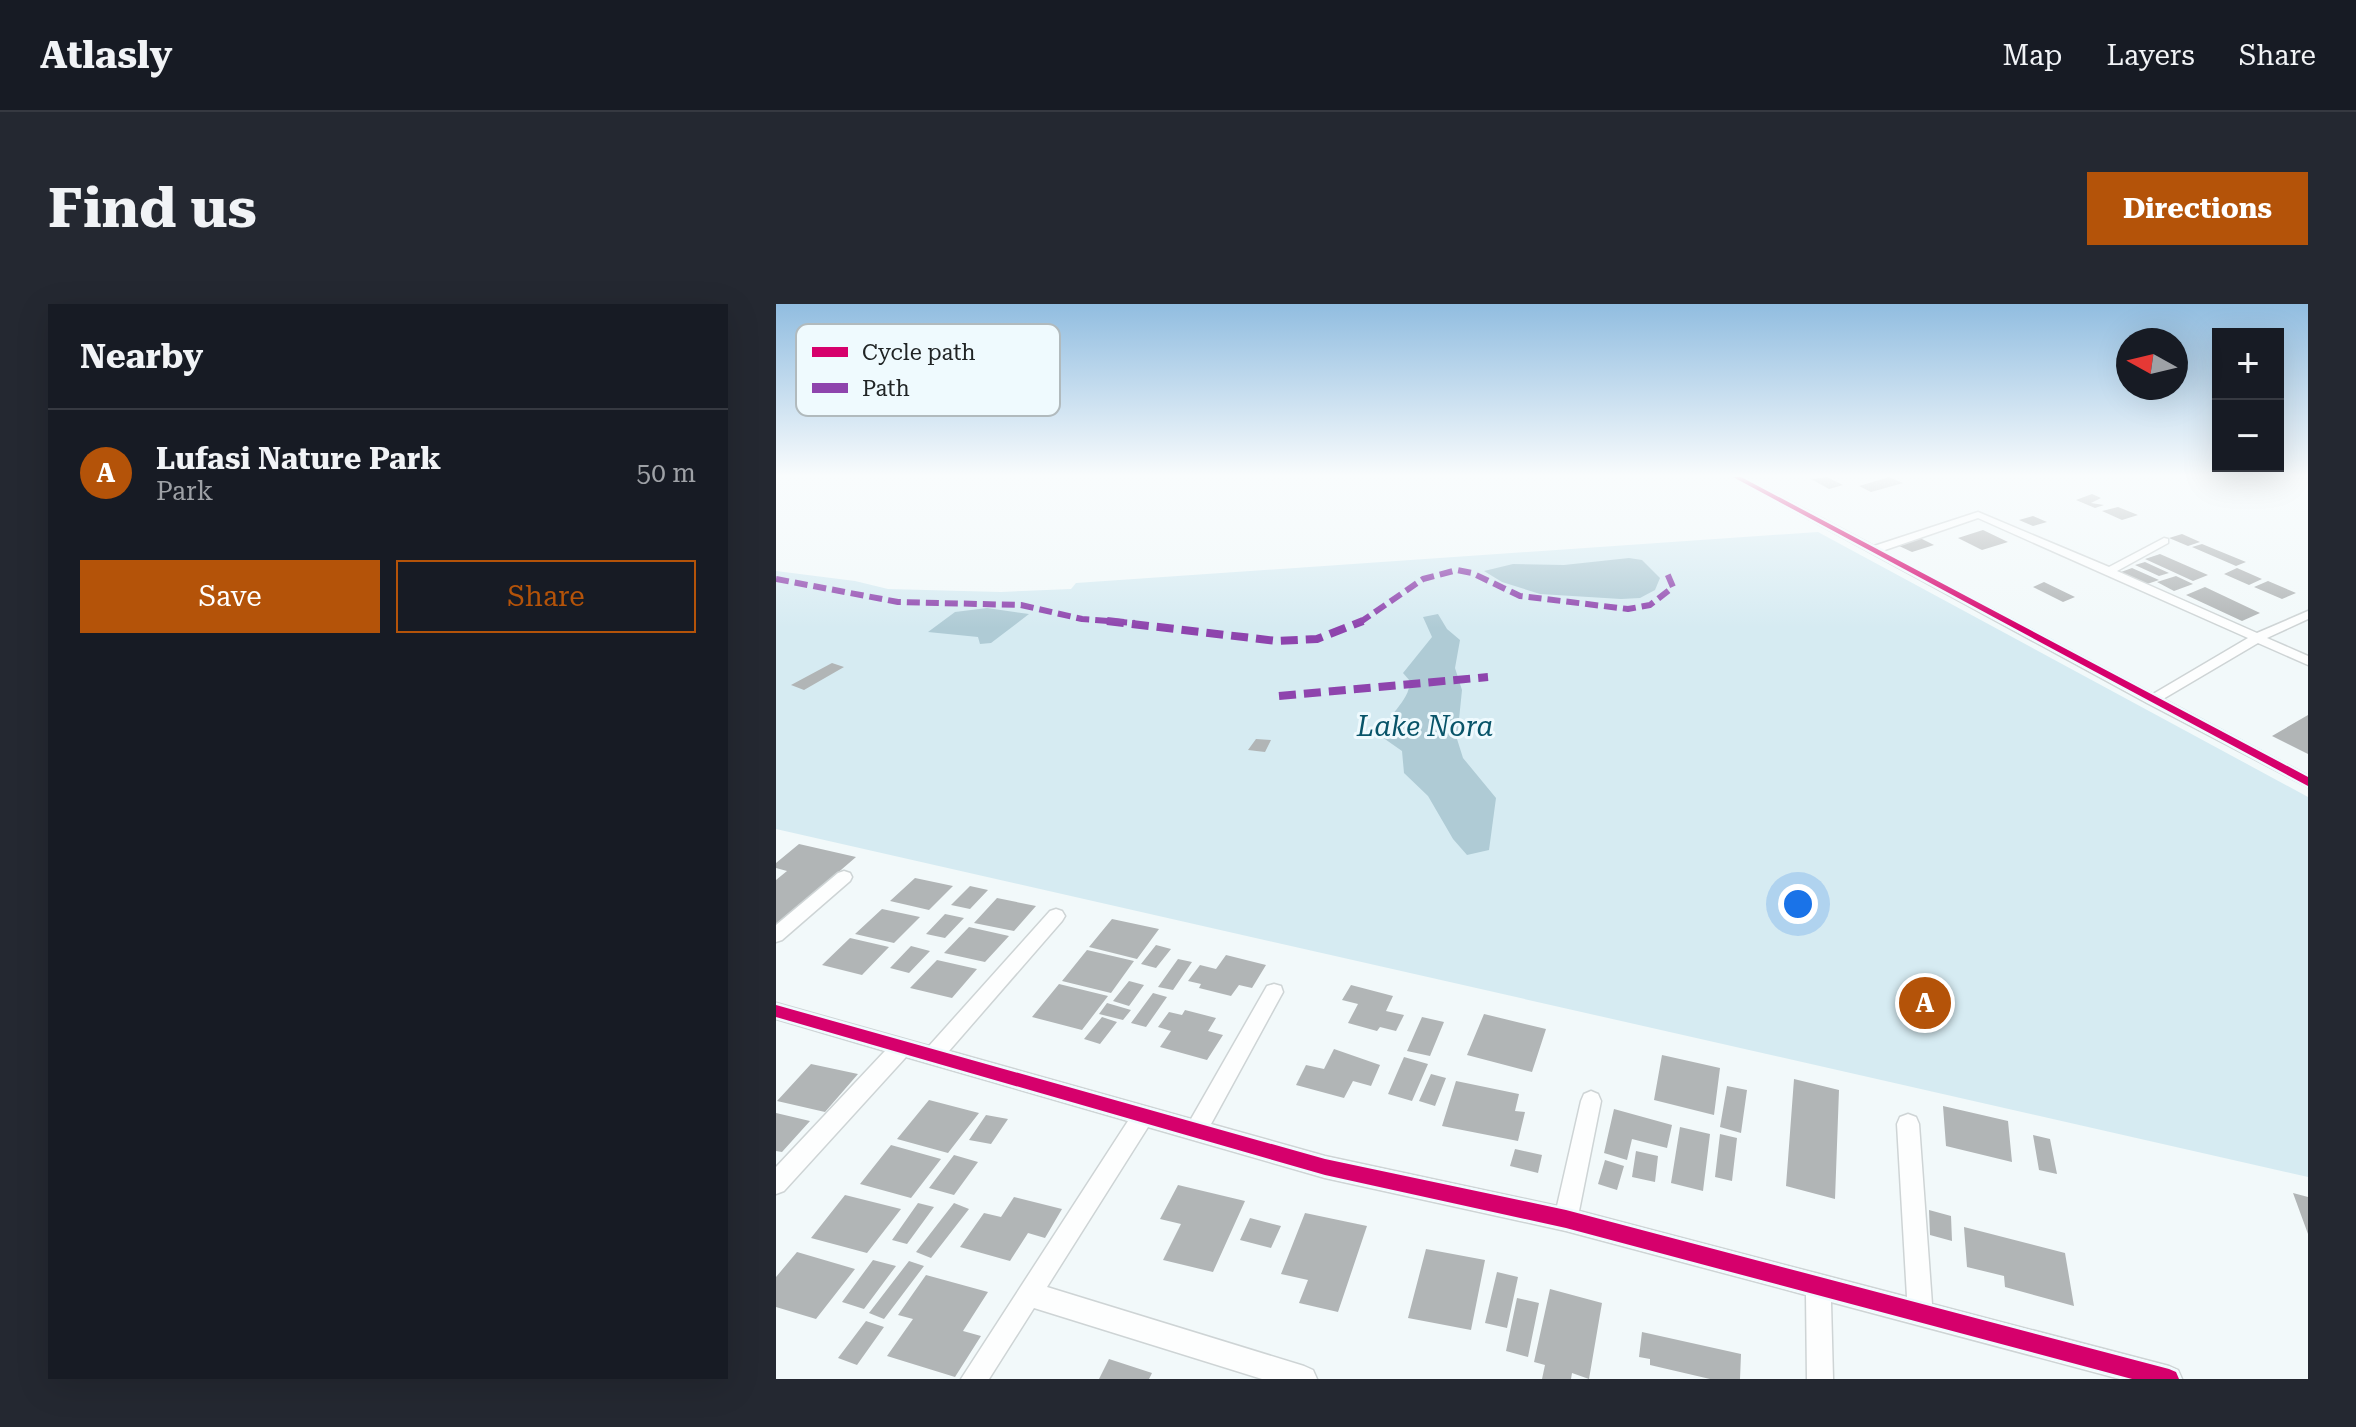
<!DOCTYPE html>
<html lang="en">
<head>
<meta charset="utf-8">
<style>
	body { margin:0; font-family:"Roboto Serif",serif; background:#242831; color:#f1f3f6 }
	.controls { position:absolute; right:24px; top:24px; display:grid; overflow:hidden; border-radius:0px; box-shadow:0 8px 32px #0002 }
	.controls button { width:72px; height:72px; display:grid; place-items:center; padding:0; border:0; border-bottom:2px solid #363941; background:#171b24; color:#f1f3f6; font:40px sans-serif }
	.compass { position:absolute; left:1340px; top:24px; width:72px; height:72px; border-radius:50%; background:#171b24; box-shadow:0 8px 32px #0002; rotate:278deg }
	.you { position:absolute; left:1022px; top:600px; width:28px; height:28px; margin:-20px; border:6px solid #fff; border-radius:50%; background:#1a73e8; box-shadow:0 0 0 12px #1a73e833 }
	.badge { display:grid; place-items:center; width:52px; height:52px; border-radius:50%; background:#b45309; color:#fff; font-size:26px; font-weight:700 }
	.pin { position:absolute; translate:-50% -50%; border:4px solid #fff; box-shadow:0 2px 8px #0006 }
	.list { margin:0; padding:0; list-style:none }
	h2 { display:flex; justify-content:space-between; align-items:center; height:104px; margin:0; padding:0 32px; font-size:34px }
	h2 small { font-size:26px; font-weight:400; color:#9ea1a6 }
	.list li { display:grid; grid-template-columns:52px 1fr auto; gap:24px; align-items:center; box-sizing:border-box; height:128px; padding:0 32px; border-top:2px solid #363941 }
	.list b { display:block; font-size:30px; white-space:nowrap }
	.list p { margin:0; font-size:26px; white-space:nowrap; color:#9ea1a6 }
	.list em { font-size:26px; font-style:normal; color:#9ea1a6 }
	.actions { display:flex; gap:16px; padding:24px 32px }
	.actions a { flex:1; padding:18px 0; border:2px solid #b45309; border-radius:0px; text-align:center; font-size:28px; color:#b45309 }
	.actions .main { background:#b45309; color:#fff }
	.map { position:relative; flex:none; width:1532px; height:1075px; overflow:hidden; border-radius:0px }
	header { display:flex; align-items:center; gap:48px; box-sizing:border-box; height:112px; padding:0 40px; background:#171b24; border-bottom:2px solid #363941 }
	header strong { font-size:38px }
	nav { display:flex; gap:44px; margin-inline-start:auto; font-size:28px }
	.intro { display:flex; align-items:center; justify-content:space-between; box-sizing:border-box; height:192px; padding:0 48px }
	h1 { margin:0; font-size:56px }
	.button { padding:20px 36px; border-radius:0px; background:#b45309; color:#fff; font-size:28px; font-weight:700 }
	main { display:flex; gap:48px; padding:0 48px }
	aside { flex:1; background:#171b24; border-radius:0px; box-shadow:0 8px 32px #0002 }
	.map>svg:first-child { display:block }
</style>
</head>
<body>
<header>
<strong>Atlasly</strong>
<nav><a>Map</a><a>Layers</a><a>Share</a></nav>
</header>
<div class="intro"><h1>Find us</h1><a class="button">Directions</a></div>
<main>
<aside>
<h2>Nearby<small></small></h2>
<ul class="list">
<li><span class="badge">A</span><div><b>Lufasi Nature Park</b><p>Park</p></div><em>50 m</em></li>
</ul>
<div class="actions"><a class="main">Save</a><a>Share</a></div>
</aside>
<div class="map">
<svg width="1532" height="1075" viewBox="0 0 1532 1075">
	<rect width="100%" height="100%" fill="#f2f9fa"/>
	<path fill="#d6ebf2" d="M 1042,228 L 1532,493 L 1532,873 L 0,525 L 0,267 L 79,277 L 112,285 L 225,288 L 295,285 L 300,279 Z"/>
	<path fill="#afcbd5" d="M 853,254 L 866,256 L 884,274 L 879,286 L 864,294 L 845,295 L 764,290 L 726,278 L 708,267 L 737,260 L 788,261 Z
		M 211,304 L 253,310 L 215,339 L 204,340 L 202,333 L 152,328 L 179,308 Z
		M 662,310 L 671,325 L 684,336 L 679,364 L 686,386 L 681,435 L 687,454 L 720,494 L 713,546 L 691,551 L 677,535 L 652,492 L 628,469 L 626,447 L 606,433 C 610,409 633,400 634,377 L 627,369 L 656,333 L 647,313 Z"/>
	<path fill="#b1b5b6" d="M 1051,173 L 1067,181 L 1053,185 L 1035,175 Z
		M 1113,173 L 1127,179 L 1095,188 L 1083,182 Z
		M 1316,190 L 1325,194 L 1315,199 L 1328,201 L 1319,204 L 1300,196 Z
		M 1342,203 L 1362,211 L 1346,216 L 1326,207 Z
		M 1257,212 L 1271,218 L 1257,222 L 1243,216 Z
		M 1207,226 L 1232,238 L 1206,246 L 1182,234 Z
		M 1406,230 L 1424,238 L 1412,242 L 1393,234 Z
		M 1142,233 L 1158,241 L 1136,248 L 1121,241 Z
		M 1426,240 L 1470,258 L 1460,262 L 1416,243 Z
		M 1384,250 L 1432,271 L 1417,277 L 1369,255 Z
		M 1369,258 L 1393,269 L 1383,272 L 1359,261 Z
		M 1356,264 L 1383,276 L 1371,280 L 1345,268 Z
		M 1461,264 L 1486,275 L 1473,281 L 1448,270 Z
		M 1400,272 L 1417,280 L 1398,287 L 1381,278 Z
		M 1492,277 L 1520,289 L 1506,295 L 1478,283 Z
		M 1268,278 L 1299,293 L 1287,298 L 1257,283 Z
		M 1429,283 L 1484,309 L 1466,317 L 1410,291 Z
		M 56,359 L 68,363 L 28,386 L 15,381 Z
		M 1532,411 L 1532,450 L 1496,432 Z
		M 480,435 L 495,436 L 489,448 L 472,446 Z
		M 23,540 L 80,553 L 0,622 L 0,576 L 11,567 L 0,564 L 0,559 Z
		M 139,574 L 177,582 L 153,606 L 114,597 Z
		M 194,582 L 212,586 L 194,605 L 175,601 Z
		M 221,594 L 260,602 L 238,627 L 198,619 Z
		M 106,605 L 144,613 L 118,639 L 79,630 Z
		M 169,610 L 188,614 L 169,634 L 150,630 Z
		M 336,615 L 383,625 L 361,655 L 313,643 Z
		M 193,623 L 233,632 L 209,658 L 168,649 Z
		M 74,634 L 113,643 L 86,671 L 46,661 Z
		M 380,641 L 395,645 L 380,664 L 365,660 Z
		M 135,642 L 154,647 L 133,669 L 114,664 Z
		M 311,646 L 358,657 L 335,689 L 286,677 Z
		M 450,651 L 490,661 L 476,684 L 463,681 L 455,692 L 423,684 L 425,680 L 412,677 L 424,661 L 440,665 Z
		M 402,655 L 416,658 L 397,686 L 382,683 Z
		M 161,656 L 201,665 L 176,694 L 134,684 Z
		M 353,677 L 368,681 L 353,702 L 337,697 Z
		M 283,680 L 332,692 L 306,726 L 256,713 Z
		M 575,681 L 617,692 L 610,707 L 628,711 L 620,727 L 604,723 L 601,727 L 572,719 L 582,700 L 566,696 Z
		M 377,689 L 391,693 L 370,723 L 355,719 Z
		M 331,699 L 355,706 L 347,716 L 323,710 Z
		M 409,706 L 440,714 L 432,727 L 447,731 L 431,756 L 384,743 L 395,727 L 382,723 L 393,708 L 406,711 Z
		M 708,710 L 770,725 L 756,768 L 691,751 Z
		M 326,713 L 341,718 L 324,740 L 308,735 Z
		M 646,713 L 668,718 L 654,752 L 631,747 Z
		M 558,745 L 604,761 L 595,782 L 577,777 L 568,794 L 520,781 L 530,761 L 548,765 Z
		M 886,751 L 944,764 L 938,811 L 878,796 Z
		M 628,753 L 652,760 L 636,797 L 612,790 Z
		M 35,760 L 82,770 L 49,808 L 1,797 Z
		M 655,770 L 670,774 L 659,802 L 643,797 Z
		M 1018,775 L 1063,786 L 1059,895 L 1010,882 Z
		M 680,777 L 743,790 L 739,807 L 749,808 L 742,837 L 666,822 Z
		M 951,782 L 971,786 L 965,829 L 944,823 Z
		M 153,796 L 203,809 L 172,849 L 121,835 Z
		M 1167,802 L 1232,817 L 1236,858 L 1170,842 Z
		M 838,805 L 896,821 L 891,844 L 856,835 L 851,856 L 828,849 Z
		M 0,809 L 34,817 L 6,848 L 0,847 Z
		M 210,811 L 232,815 L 215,840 L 193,836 Z
		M 904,823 L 934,830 L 927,887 L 895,879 Z
		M 944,830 L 961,834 L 956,877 L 939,873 Z
		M 1257,831 L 1274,835 L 1281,870 L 1263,866 Z
		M 115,841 L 165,855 L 135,894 L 84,880 Z
		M 739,845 L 766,851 L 762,869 L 734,862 Z
		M 860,847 L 882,852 L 879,878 L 856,873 Z
		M 178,851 L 202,858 L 178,891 L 153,884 Z
		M 829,856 L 848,862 L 841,886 L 822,880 Z
		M 402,881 L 469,897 L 437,968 L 387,956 L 405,920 L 384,915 Z
		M 1517,889 L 1532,893 L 1532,930 Z
		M 69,891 L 125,905 L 91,949 L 35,934 Z
		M 238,893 L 286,905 L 269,934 L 252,929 L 234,957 L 184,943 L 208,909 L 225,913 Z
		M 142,899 L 158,903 L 131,940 L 116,936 Z
		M 178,899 L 193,905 L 155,954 L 140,948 Z
		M 1153,906 L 1175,912 L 1176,937 L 1154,931 Z
		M 529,909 L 591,922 L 562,1008 L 523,999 L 532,976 L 505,970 Z
		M 474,914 L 505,922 L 495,944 L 464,936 Z
		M 1188,923 L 1289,949 L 1298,1002 L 1229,983 L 1228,972 L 1191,963 Z
		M 650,945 L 709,956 L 695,1026 L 632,1014 Z
		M 21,948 L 79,965 L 40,1015 L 0,1003 L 0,973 Z
		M 97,956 L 120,962 L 88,1005 L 66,998 Z
		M 133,957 L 148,962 L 108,1015 L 93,1009 Z
		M 721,968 L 742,973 L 731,1024 L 709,1019 Z
		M 150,971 L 212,988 L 187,1027 L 205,1032 L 179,1073 L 111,1052 L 137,1015 L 122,1011 Z
		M 774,985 L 826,999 L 813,1075 L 796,1069 L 795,1075 L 766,1075 L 769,1061 L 758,1058 Z
		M 741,994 L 763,999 L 752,1053 L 730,1047 Z
		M 90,1017 L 108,1023 L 81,1061 L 62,1054 Z
		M 866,1028 L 965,1050 L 964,1075 L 934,1075 L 874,1061 L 874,1055 L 863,1053 Z
		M 333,1055 L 376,1069 L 373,1075 L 323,1075 Z"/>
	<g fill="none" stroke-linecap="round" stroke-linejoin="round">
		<g stroke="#ced4d5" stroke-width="3">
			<path id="street" d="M 956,173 L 967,173 L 1098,242 L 1202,208 L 1333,263 L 1388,234 L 1392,235 L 1392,239 L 1341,267 L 1481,329 L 1532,307 L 1532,315 L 1491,334 L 1532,352 L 1532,361 L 1482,339 L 1387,395 L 1532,472 L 1532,483 L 1371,399 ZM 1202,214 L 1472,334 L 1377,390 L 1106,247 Z
				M 68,567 L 74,569 L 76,573 L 74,577 L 6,636 L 0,638 L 0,621 L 62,569 Z
				M 280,605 L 286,607 L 289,612 L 286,617 L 173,747 L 415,815 L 491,682 L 498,680 L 505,682 L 507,688 L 435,820 L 549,852 L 781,902 L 805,797 L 808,790 L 815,787 L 822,790 L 825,797 L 803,907 L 1131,993 L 1121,820 L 1124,813 L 1132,810 L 1140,813 L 1143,820 L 1156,1000 L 1393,1062 L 1402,1066 L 1406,1075 L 1344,1075 L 1055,998 L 1057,1075 L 1031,1075 L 1030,991 L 790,927 L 549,874 L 372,823 L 271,983 L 528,1062 L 537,1066 L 541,1075 L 486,1075 L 258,1004 L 213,1075 L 185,1075 L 352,817 L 130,753 L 8,887 L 0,890 L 0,863 L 109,747 L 0,715 L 0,699 L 153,742 L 274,607 Z"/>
		</g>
		<use href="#street" fill="#fdfefe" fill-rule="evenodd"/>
		<path stroke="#8e44ad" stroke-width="6" stroke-dasharray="13 6" stroke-linecap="butt" d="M 0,275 L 122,298 L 245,301 L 306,315 L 359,319
			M 583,319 L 647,275 L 681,266 L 696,269 L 744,292 L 852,305 L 874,301 L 897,283 L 891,269"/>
		<path stroke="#8e44ad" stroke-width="8" stroke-dasharray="17 8" stroke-linecap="butt" d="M 331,317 L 501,337 L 541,335 L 587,317
			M 503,392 L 712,373"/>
		<g stroke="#effafe" stroke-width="5">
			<path id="cycleway" d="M 957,173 L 965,173 L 1532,473 L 1532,482 Z
				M 0,701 L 549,855 L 790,906 L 1393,1065 L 1400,1068 L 1403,1075 L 1356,1075 L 790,924 L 549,871 L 0,713 Z"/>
		</g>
		<use href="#cycleway" fill="#d6006c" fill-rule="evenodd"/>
	</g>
	<linearGradient id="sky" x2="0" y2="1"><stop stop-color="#91bde0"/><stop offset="0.53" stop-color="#f9fcfd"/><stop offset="1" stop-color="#f9fcfd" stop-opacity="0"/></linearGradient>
	<rect width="1532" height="324" fill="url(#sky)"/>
	<g text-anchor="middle" stroke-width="6" stroke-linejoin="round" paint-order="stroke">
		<g font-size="28" font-style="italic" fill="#085469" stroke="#effafe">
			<text x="649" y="432">Lake Nora</text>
		</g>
	</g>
	<rect x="20" y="20" width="264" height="92" rx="12" fill="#effafe" stroke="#b1babd" stroke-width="2"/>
	<rect x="36" y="43" width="36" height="10" fill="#d6006c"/>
	<rect x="36" y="79" width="36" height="10" fill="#8e44ad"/>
	<g font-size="22" fill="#202425">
		<text x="86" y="56">Cycle path</text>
		<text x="86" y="92">Path</text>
	</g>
</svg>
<div class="controls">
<button>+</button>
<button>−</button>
</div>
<svg class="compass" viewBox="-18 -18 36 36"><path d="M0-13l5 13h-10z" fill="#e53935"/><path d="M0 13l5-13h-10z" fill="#9ea1a6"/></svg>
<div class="you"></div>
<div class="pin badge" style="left:1149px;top:699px">A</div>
</div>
</main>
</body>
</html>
